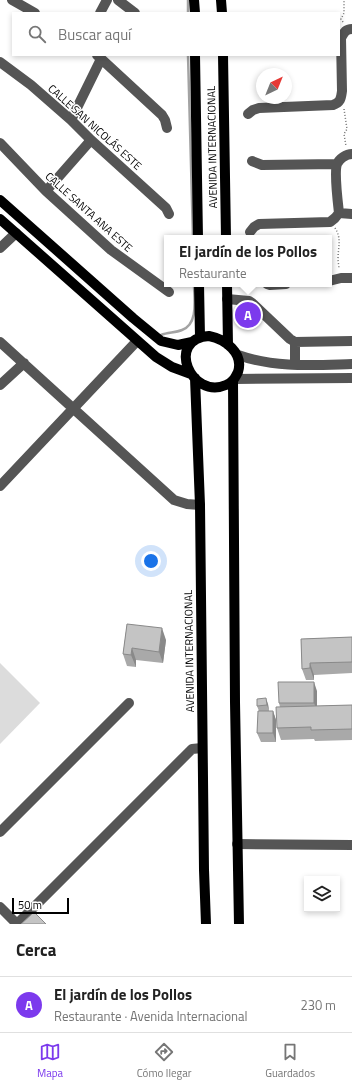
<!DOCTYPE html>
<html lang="es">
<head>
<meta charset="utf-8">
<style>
	body { margin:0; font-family:"Titillium Web",sans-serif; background:#f2f2f2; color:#222 }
	.controls { position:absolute; right:12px; bottom:12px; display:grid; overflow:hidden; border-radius:0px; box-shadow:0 2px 6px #0003 }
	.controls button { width:36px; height:36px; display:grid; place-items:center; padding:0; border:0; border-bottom:1px solid #e0e0e0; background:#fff; color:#222; font:20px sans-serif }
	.compass { position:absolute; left:256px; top:68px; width:36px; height:36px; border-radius:50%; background:#fff; box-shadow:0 2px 6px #0003; rotate:43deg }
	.scale { position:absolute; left:12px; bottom:10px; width:57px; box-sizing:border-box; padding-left:4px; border:2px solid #000; border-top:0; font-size:11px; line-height:14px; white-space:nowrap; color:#000; -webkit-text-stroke:3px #fff; paint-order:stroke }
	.you { position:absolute; left:151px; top:561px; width:14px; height:14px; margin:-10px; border:3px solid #fff; border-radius:50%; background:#1a73e8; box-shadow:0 0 0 6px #1a73e833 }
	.badge { display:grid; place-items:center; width:26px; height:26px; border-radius:50%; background:#7c3aed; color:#fff; font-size:13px; font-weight:700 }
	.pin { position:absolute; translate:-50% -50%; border:2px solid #fff; box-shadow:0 1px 4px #0006 }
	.popup { position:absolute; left:164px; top:235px; width:168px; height:52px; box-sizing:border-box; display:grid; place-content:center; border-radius:0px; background:#fff; filter:drop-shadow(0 1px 3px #0005); font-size:13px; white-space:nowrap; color:#767676 }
	.popup b { font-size:15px; color:#222 }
	.popup::after { content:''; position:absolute; left:50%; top:100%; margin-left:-8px; border:8px solid transparent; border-top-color:#fff }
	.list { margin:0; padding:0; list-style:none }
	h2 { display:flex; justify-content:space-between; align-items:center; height:52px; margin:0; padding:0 16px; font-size:17px }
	h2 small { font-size:13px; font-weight:400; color:#767676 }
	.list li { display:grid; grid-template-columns:26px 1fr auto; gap:12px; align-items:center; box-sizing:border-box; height:56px; padding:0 16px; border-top:1px solid #e0e0e0 }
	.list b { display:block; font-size:15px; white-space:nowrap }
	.list p { margin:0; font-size:13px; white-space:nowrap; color:#767676 }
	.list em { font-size:13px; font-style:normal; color:#767676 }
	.icon { flex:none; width:22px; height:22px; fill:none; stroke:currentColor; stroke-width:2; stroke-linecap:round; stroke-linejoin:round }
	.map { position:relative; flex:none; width:352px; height:924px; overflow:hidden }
	.search { position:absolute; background:#fff; box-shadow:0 2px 6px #0003; left:12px; right:12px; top:12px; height:44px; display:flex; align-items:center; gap:10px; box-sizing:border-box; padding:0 14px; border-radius:0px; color:#767676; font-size:15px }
	.sheet { height:108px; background:#fff }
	nav { display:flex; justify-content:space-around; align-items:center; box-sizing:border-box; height:56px; border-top:1px solid #e0e0e0; background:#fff; font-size:11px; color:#767676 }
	nav a { display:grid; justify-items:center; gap:2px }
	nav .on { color:#7c3aed }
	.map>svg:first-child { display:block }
</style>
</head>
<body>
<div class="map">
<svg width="352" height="924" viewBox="0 0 352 924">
	<rect width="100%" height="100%" fill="#fff"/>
	<path fill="#dcdcdc" d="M 0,663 L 40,703 L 0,744 Z"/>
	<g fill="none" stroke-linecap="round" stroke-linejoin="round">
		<path stroke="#a3a3a3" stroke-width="2.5" d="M 188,0 L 188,13
			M 188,55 L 193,238
			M 161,335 C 168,332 175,333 182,330 C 199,324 194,298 194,284"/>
		<path stroke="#777" stroke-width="1.5" stroke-dasharray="1 2" stroke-linecap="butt" d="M 343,22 L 341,19 L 344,13 L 344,0
			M 344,109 L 347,129 L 344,134 L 346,146
			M 335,228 C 342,239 338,247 338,259 C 338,262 339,266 339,269"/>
		<path stroke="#555" stroke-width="10" d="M 12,0 L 35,13
			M 118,0 L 135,13
			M 100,13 L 107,0
			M 97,55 L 162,115 L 165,120 L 167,128
			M 0,62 L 31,85 L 71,120 L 91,140 L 166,208 L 169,214
			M 248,114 L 253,110 L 259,108 L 333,105 C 341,102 341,98 342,91 L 341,38 C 344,32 346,29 352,29
			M 71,120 L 101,59
			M 0,143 L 46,191 L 111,250 L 169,292
			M 252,161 L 262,165 L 337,164
			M 46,191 L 55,181 L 91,140
			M 339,213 L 352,214
			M 250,232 L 254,227 L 259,224 L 330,222 L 335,218 L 339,213 C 338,204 334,172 337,164 C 339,159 346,154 352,154
			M 0,248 L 16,233
			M 329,281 L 341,278 L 352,278
			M 267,284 L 270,285 L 286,284
			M 227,299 L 249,301 L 252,303 L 290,339 L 295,342 L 352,341
			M 0,342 L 174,500 L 187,504 L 200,505
			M 295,342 L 295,365
			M 238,355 C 275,368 314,365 352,364
			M 235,379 L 352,378
			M 0,385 L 24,363
			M 0,486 L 137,341
			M 0,832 L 129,703
			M 237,844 L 352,845
			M 0,907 L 17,924
			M 17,924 L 192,749 L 202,748"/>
		<path stroke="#000" stroke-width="10" d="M 194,0 L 195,13
			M 221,0 L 222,13
			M 195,55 L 198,238
			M 223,55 L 226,238
			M 0,200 L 133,318 L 161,341 L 178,345 L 192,342
			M 0,219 L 156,357 L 172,367 L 191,374
			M 199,284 L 200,337
			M 227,284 L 228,345
			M 209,336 C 225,339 244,353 238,372 C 235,378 233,382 226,385 C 191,400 165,339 209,336 Z
			M 195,378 L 200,505 L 204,870 L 206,924
			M 233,380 L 235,702 L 239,924"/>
	</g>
	<path fill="#a9a9a9" d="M 127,624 L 166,640 L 163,663 L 136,660 L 136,667 L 127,666 L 123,654 Z
		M 352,637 L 352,673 L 314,675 L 314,680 L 306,680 L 302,669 L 301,639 Z
		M 317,691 L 317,706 L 352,705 L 352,740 L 315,741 L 314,739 L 281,740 L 277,728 L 280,707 L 279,703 Z
		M 268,704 L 269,711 L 273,711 L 276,720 L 276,742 L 261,742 L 257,733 L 259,711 L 257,706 Z"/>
	<path fill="#898989" d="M 162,628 L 166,640 L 163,663 L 159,652 Z
		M 132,648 L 136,660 L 136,667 L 131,655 Z
		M 310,663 L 314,675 L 314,680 L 310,668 Z
		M 314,682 L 317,691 L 317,711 L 314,703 Z
		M 266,698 L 268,704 L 269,711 L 267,705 Z
		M 273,711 L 276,720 L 276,742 L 273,733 Z"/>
	<path fill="#c4c4c4" stroke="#898989" d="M 127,624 L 162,628 L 159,652 L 132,648 L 131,655 L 123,654 Z
		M 352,637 L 352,662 L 310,663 L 310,668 L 302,669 L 301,639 Z
		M 278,682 L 314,682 L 314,703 L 279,703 Z
		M 266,698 L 267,705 L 257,706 L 257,699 Z
		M 352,705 L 352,729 L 311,730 L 311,727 L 277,728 L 276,707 Z
		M 258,711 L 273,711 L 273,733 L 257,733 Z
		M 34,912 L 46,924 L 21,924 Z"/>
	<g text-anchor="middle" stroke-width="3" stroke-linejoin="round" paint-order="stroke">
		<g font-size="11" fill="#000" stroke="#fff">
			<text transform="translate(95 127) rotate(42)" y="4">CALLE SAN NICOLÁS ESTE</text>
			<text transform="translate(212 147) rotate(-91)" y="4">AVENIDA INTERNACIONAL</text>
			<text transform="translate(89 212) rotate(42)" y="4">CALLE SANTA ANA ESTE</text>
			<text transform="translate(189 651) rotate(-91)" y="4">AVENIDA INTERNACIONAL</text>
		</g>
	</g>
</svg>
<div class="controls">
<button><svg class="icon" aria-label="layers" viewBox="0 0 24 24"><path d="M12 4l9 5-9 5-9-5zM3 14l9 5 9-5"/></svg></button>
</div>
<svg class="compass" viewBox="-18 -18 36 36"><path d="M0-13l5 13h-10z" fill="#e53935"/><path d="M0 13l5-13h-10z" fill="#767676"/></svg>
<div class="scale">50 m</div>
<div class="you"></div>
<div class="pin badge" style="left:248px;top:315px">A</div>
<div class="popup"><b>El jardín de los Pollos</b>Restaurante</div>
<div class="search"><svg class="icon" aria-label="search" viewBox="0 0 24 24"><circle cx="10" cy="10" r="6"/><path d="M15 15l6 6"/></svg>Buscar aquí</div>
</div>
<section class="sheet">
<h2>Cerca<small></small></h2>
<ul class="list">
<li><span class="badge">A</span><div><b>El jardín de los Pollos</b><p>Restaurante · Avenida Internacional</p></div><em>230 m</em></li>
</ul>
</section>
<nav>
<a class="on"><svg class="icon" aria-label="map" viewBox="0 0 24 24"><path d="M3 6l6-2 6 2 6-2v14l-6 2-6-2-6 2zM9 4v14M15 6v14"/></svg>Mapa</a>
<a><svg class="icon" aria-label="directions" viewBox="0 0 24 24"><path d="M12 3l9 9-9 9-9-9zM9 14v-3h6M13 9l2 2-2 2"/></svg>Cómo llegar</a>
<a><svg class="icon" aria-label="saved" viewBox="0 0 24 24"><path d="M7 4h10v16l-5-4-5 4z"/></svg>Guardados</a>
</nav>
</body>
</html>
